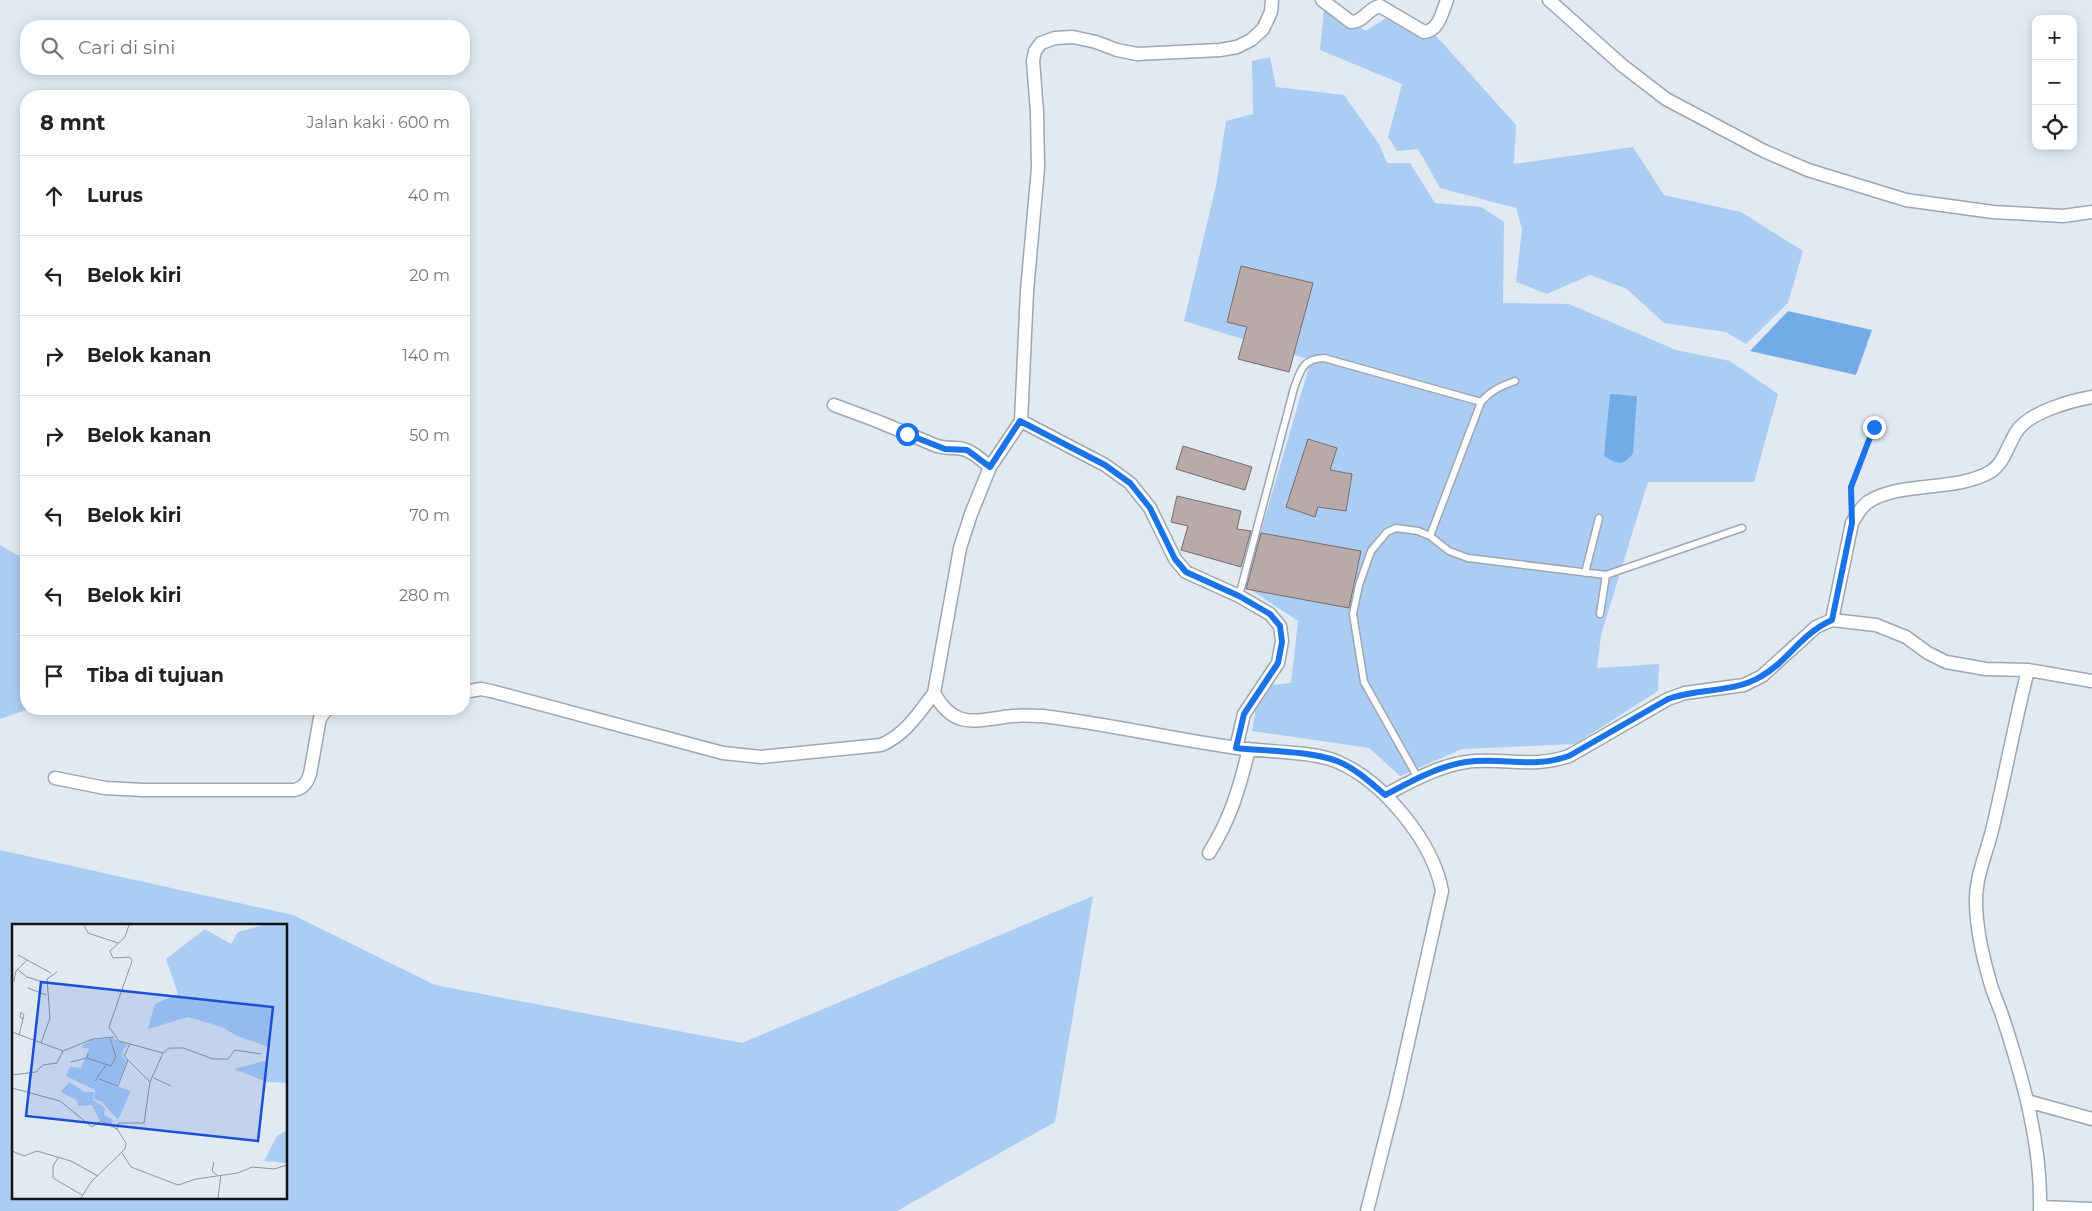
<!DOCTYPE html>
<html lang="id">
<head>
<meta charset="utf-8">
<style>
	body { margin:0; font-family:Montserrat,sans-serif; background:#f6f6f6; color:#222 }
	.controls { position:absolute; right:15px; top:15px; display:grid; overflow:hidden; border-radius:10px; box-shadow:0 2px 12px #0003 }
	.controls button { width:45px; height:45px; display:grid; place-items:center; padding:0; border:0; border-bottom:1px solid #e0e0e0; background:#fff; color:#222; font:25px sans-serif }
	.stop { position:absolute; width:15px; height:15px; margin:-11px; border:4px solid #1a73e8; border-radius:50%; background:#fff }
	.stop.end { background:#1a73e8; border-color:#fff; box-shadow:0 1px 5px #0008 }
	.list { margin:0; padding:0; list-style:none }
	h2 { display:flex; justify-content:space-between; align-items:center; height:65px; margin:0; padding:0 20px; font-size:21px }
	h2 small { font-size:16px; font-weight:400; color:#767676 }
	.list li { display:grid; grid-template-columns:32px 1fr auto; gap:15px; align-items:center; box-sizing:border-box; height:80px; padding:0 20px; border-top:1px solid #e0e0e0 }
	.list b { display:block; font-size:19px; white-space:nowrap }
	.list em { font-size:16px; font-style:normal; color:#767676 }
	.icon { flex:none; width:28px; height:28px; fill:none; stroke:currentColor; stroke-width:2; stroke-linecap:round; stroke-linejoin:round }
	.map { position:relative; flex:none; width:2092px; height:1211px; overflow:hidden }
	.search { position:absolute; background:#fff; box-shadow:0 2px 12px #0003; left:20px; top:20px; width:450px; height:55px; display:flex; align-items:center; gap:12px; box-sizing:border-box; padding:0 18px; border-radius:20px; color:#767676; font-size:19px }
	.panel { position:absolute; background:#fff; box-shadow:0 2px 12px #0003; left:20px; top:90px; width:450px; height:625px; border-radius:20px }
	.map>svg:first-child { display:block }
</style>
</head>
<body>
<div class="map">
<svg width="2092" height="1211" viewBox="0 0 2092 1211">
	<rect width="100%" height="100%" fill="#e1eaf3"/>
	<path fill="#abcdf3" fill-rule="evenodd" d="M 1325,0 L 1330,0 L 1365,31 L 1396,12 L 1430,29 L 1516,125 L 1514,164 L 1633,147 L 1664,195 L 1741,212 L 1803,251 L 1788,303 L 1746,344 L 1726,332 L 1664,323 L 1627,289 L 1590,275 L 1547,294 L 1516,282 L 1522,229 L 1516,208 L 1440,188 L 1418,149 L 1397,151 L 1388,137 L 1402,84 L 1320,50 Z
		M 1270,57 L 1276,87 L 1344,95 L 1379,144 L 1387,163 L 1410,163 L 1435,203 L 1481,207 L 1504,222 L 1503,303 L 1569,304 L 1676,350 L 1730,361 L 1778,394 L 1754,482 L 1648,482 L 1601,635 L 1597,668 L 1659,664 L 1658,691 L 1575,744 L 1462,749 L 1400,776 L 1369,748 L 1252,731 L 1260,686 L 1291,683 L 1298,621 L 1245,586 L 1311,360 L 1184,321 L 1217,181 L 1226,121 L 1253,114 L 1252,61 Z
		M 0,545 L 26,560 L 26,709 L 28,709 L 0,719 Z
		M 0,850 L 293,915 L 435,985 L 742,1043 L 1093,896 L 1055,1122 L 897,1211 L 0,1211 ZM 14,925 L 286,925 L 286,1197 L 14,1197 Z"/>
	<path fill="#73abe8" d="M 1788,311 L 1872,330 L 1856,375 L 1750,351 Z
		M 1610,394 L 1637,396 L 1633,453 C 1625,466 1616,465 1604,456 Z"/>
	<path fill="#b7aaa9" stroke="#786c6b" d="M 1241,266 L 1313,283 L 1289,372 L 1238,359 L 1247,327 L 1227,322 Z
		M 1308,439 L 1337,448 L 1330,470 L 1352,474 L 1346,511 L 1318,507 L 1315,517 L 1286,507 Z
		M 1183,446 L 1252,467 L 1245,490 L 1176,469 Z
		M 1177,496 L 1241,511 L 1237,529 L 1251,531 L 1241,567 L 1181,550 L 1188,526 L 1171,522 Z
		M 1261,533 L 1361,551 L 1349,608 L 1246,589 Z"/>
	<g fill="none" stroke-linecap="round" stroke-linejoin="round">
		<g stroke="#9ea6af" stroke-width="9">
			<path id="lane" d="M 1430,536 L 1481,402 C 1490,391 1501,386 1515,381
				M 1585,573 L 1599,518
				M 1239,596 L 1294,388 C 1301,370 1302,359 1324,358 L 1481,402
				M 1600,614 L 1606,575 L 1742,528
				M 1418,778 L 1364,682 L 1353,614 L 1359,585 L 1371,551 L 1387,532 L 1396,528 L 1418,531 L 1430,536 L 1449,551 L 1468,558 L 1606,575"/>
		</g>
		<g stroke="#9ea6af" stroke-width="15">
			<path id="street" d="M 1272,0 L 1271,12 L 1263,29 L 1251,40 L 1237,47 L 1220,50 L 1137,54 L 1117,50 L 1096,42 L 1073,37 L 1055,38 L 1041,43 L 1035,51 L 1033,61 L 1037,112 L 1038,168 L 1027,291 L 1021,421 L 990,467 L 971,514 L 960,548 L 934,693 C 955,731 977,720 1012,716 C 1022,715 1033,716 1043,716 C 1108,724 1172,739 1237,748 C 1265,752 1314,751 1338,762 C 1384,782 1433,842 1442,891 L 1396,1096 L 1367,1211
				M 1322,0 L 1351,22 C 1363,23 1368,8 1380,6 L 1424,32 C 1439,31 1442,12 1447,0
				M 1549,0 L 1623,66 L 1666,99 L 1764,151 L 1808,170 L 1906,200 L 1993,212 L 2063,216 L 2092,212
				M 834,405 L 877,421 L 937,446 C 944,448 950,448 957,448 C 971,449 980,459 990,467
				M 1021,421 L 1105,465 L 1130,483 L 1150,508 L 1175,559 L 1186,572 L 1239,596 L 1270,614 L 1280,626 L 1282,641 L 1278,663 L 1244,714 L 1236,748
				M 1832,620 L 1852,523 C 1856,516 1861,507 1868,502 C 1900,481 1955,492 1990,472 C 2004,464 2008,444 2017,431 C 2030,412 2070,401 2092,397
				M 2028,670 C 2015,721 2006,771 1994,822 C 1989,848 1976,873 1976,900 C 1976,925 1982,954 1989,978 C 1992,992 1999,1005 2003,1018 C 2023,1079 2042,1146 2040,1211
				M 464,692 L 481,689 L 491,691 L 723,753 L 761,757 L 881,745 C 905,735 919,713 934,693
				M 55,778 L 105,788 L 143,790 L 295,790 C 304,787 307,783 310,774 L 320,718 L 327,709
				M 1385,795 C 1410,782 1438,766 1466,762 C 1503,757 1532,769 1569,756 L 1668,699 L 1685,693 L 1744,685 L 1762,676 L 1816,627 L 1832,620 L 1876,625 L 1906,637 L 1928,653 L 1946,662 L 1986,669 L 2028,670 L 2092,681
				M 1209,853 C 1231,818 1239,789 1249,749
				M 2027,1101 L 2092,1119
				M 2040,1207 L 2092,1209"/>
		</g>
		<path stroke="#969da3" stroke-width="3" stroke-dasharray="2.5 2.5" stroke-linecap="butt" d="M 1851,500 L 1851,487 L 1874,427"/>
		<use href="#lane" stroke="#fff" stroke-width="6"/>
		<use href="#street" stroke="#fff" stroke-width="12"/>
	</g>
	<g fill="none" stroke-linecap="round" stroke-linejoin="round">
		<path stroke="#1a73e8" stroke-width="6" d="M 907,434 L 945,449 L 967,450 L 990,467 L 1020,421 L 1105,465 L 1130,483 L 1150,508 L 1175,559 L 1186,572 L 1239,596 L 1270,614 L 1280,626 L 1282,642 L 1278,663 L 1244,714 L 1236,748 C 1266,751 1309,751 1337,761 C 1355,768 1371,783 1385,795 C 1410,782 1438,766 1466,762 C 1503,757 1532,769 1569,756 L 1668,699 C 1698,688 1733,693 1760,677 C 1789,661 1799,635 1832,620 L 1852,523 L 1851,487 L 1874,427"/>
	</g>
	<g transform="translate(12 924)">
		<rect width="275" height="275" fill="#e1eaf3"/>
		<path d="M 252,1 L 275,1 L 275,159 L 255,158 L 222,145 L 257,136 L 257,123 L 225,112 L 210,103 L 176,93 L 136,105 L 143,80 L 166,70 L 154,35 L 193,5 L 219,20 L 226,8 ZM 100,114 L 116,121 L 111,126 L 110,133 L 115,137 L 105,162 L 119,167 L 106,196 L 90,178 L 82,175 L 83,166 L 54,152 L 58,143 L 69,144 L 77,124 L 70,124 L 71,121 L 80,116 ZM 57,158 L 73,168 L 82,168 L 81,176 L 93,184 L 92,191 L 101,196 L 99,202 L 88,197 L 80,181 L 67,182 L 64,176 L 49,168 ZM 275,206 L 275,239 L 252,237 L 265,212 Z" fill="#abcdf3"/>
		<path fill="none" stroke="#8e949b" stroke-width="1" d="M 72,1 L 76,9 L 106,19M 6,31 L 39,49M 5,45 L 15,53 L 34,59M 2,57 L 4,47 L 15,36M 16,64 L 34,71M 0,108 L 51,127 L 81,115 L 102,113M 7,111 L 12,91 L 9,88 L 8,93 L 11,95M 29,119 L 38,94 L 35,55 L 45,48M 118,120 L 112,132 L 138,158M 151,129 L 157,124 L 171,124 L 201,135 L 216,135 L 223,126 L 249,130M 75,134 L 99,142 L 104,133 L 98,114M 59,138 L 75,134 L 76,130M 0,151 L 24,148 L 31,141 L 45,139 L 51,127M 142,154 L 159,162M 87,155 L 106,162 L 116,136M 83,157 L 94,141M 0,164 L 48,177 L 80,203 L 89,197 L 105,205M 0,227 L 12,232 L 25,227 L 59,237 L 86,252M 110,229 L 119,243 L 166,261 L 184,255 L 226,249 L 240,243 L 262,245 L 275,241M 46,234 L 41,242 L 41,254 L 70,271M 202,238 L 200,247 L 205,251M 69,274 L 79,258 L 113,225 L 114,219 L 105,205 L 107,199 L 132,199 L 138,158 L 151,129 L 107,117 L 97,103 L 120,37 L 118,33 L 101,34 L 98,27 L 113,13 L 117,1M 206,274 L 209,251"/>
		<path fill="#1d4ed8" fill-opacity="0.15" stroke="#1d4ed8" stroke-width="2.5" d="M 29,58 L 261,83 L 246,217 L 14,192 Z"/>
		<rect width="275" height="275" fill="none" stroke="#111417" stroke-width="2.5"/>
	</g>
</svg>
<div class="controls">
<button>+</button>
<button>−</button>
<button><svg class="icon" aria-label="locate" viewBox="0 0 24 24"><circle cx="12" cy="12" r="6"/><path d="M12 2v4M12 18v4M2 12h4M18 12h4"/></svg></button>
</div>
<div class="stop" style="left:907px;top:434px"></div>
<div class="stop end" style="left:1874px;top:427px"></div>
<div class="search"><svg class="icon" aria-label="search" viewBox="0 0 24 24"><circle cx="10" cy="10" r="6"/><path d="M15 15l6 6"/></svg>Cari di sini</div>
<section class="panel">
<h2>8 mnt<small>Jalan kaki · 600 m</small></h2>
<ul class="list">
<li><svg class="icon" aria-label="ahead" viewBox="0 0 24 24"><path d="M12 20V5M6 11l6-6 6 6"/></svg><div><b>Lurus</b></div><em>40 m</em></li>
<li><svg class="icon" aria-label="left" viewBox="0 0 24 24"><path d="M17 20v-9H6M10 6l-5 5 5 5"/></svg><div><b>Belok kiri</b></div><em>20 m</em></li>
<li><svg class="icon" aria-label="right" viewBox="0 0 24 24"><path d="M7 20v-9h11M14 6l5 5-5 5"/></svg><div><b>Belok kanan</b></div><em>140 m</em></li>
<li><svg class="icon" aria-label="right" viewBox="0 0 24 24"><path d="M7 20v-9h11M14 6l5 5-5 5"/></svg><div><b>Belok kanan</b></div><em>50 m</em></li>
<li><svg class="icon" aria-label="left" viewBox="0 0 24 24"><path d="M17 20v-9H6M10 6l-5 5 5 5"/></svg><div><b>Belok kiri</b></div><em>70 m</em></li>
<li><svg class="icon" aria-label="left" viewBox="0 0 24 24"><path d="M17 20v-9H6M10 6l-5 5 5 5"/></svg><div><b>Belok kiri</b></div><em>280 m</em></li>
<li><svg class="icon" aria-label="arrive" viewBox="0 0 24 24"><path d="M6 21V4h12l-3 4 3 4H6"/></svg><div><b>Tiba di tujuan</b></div></li>
</ul>
</section>
</div>
</body>
</html>
